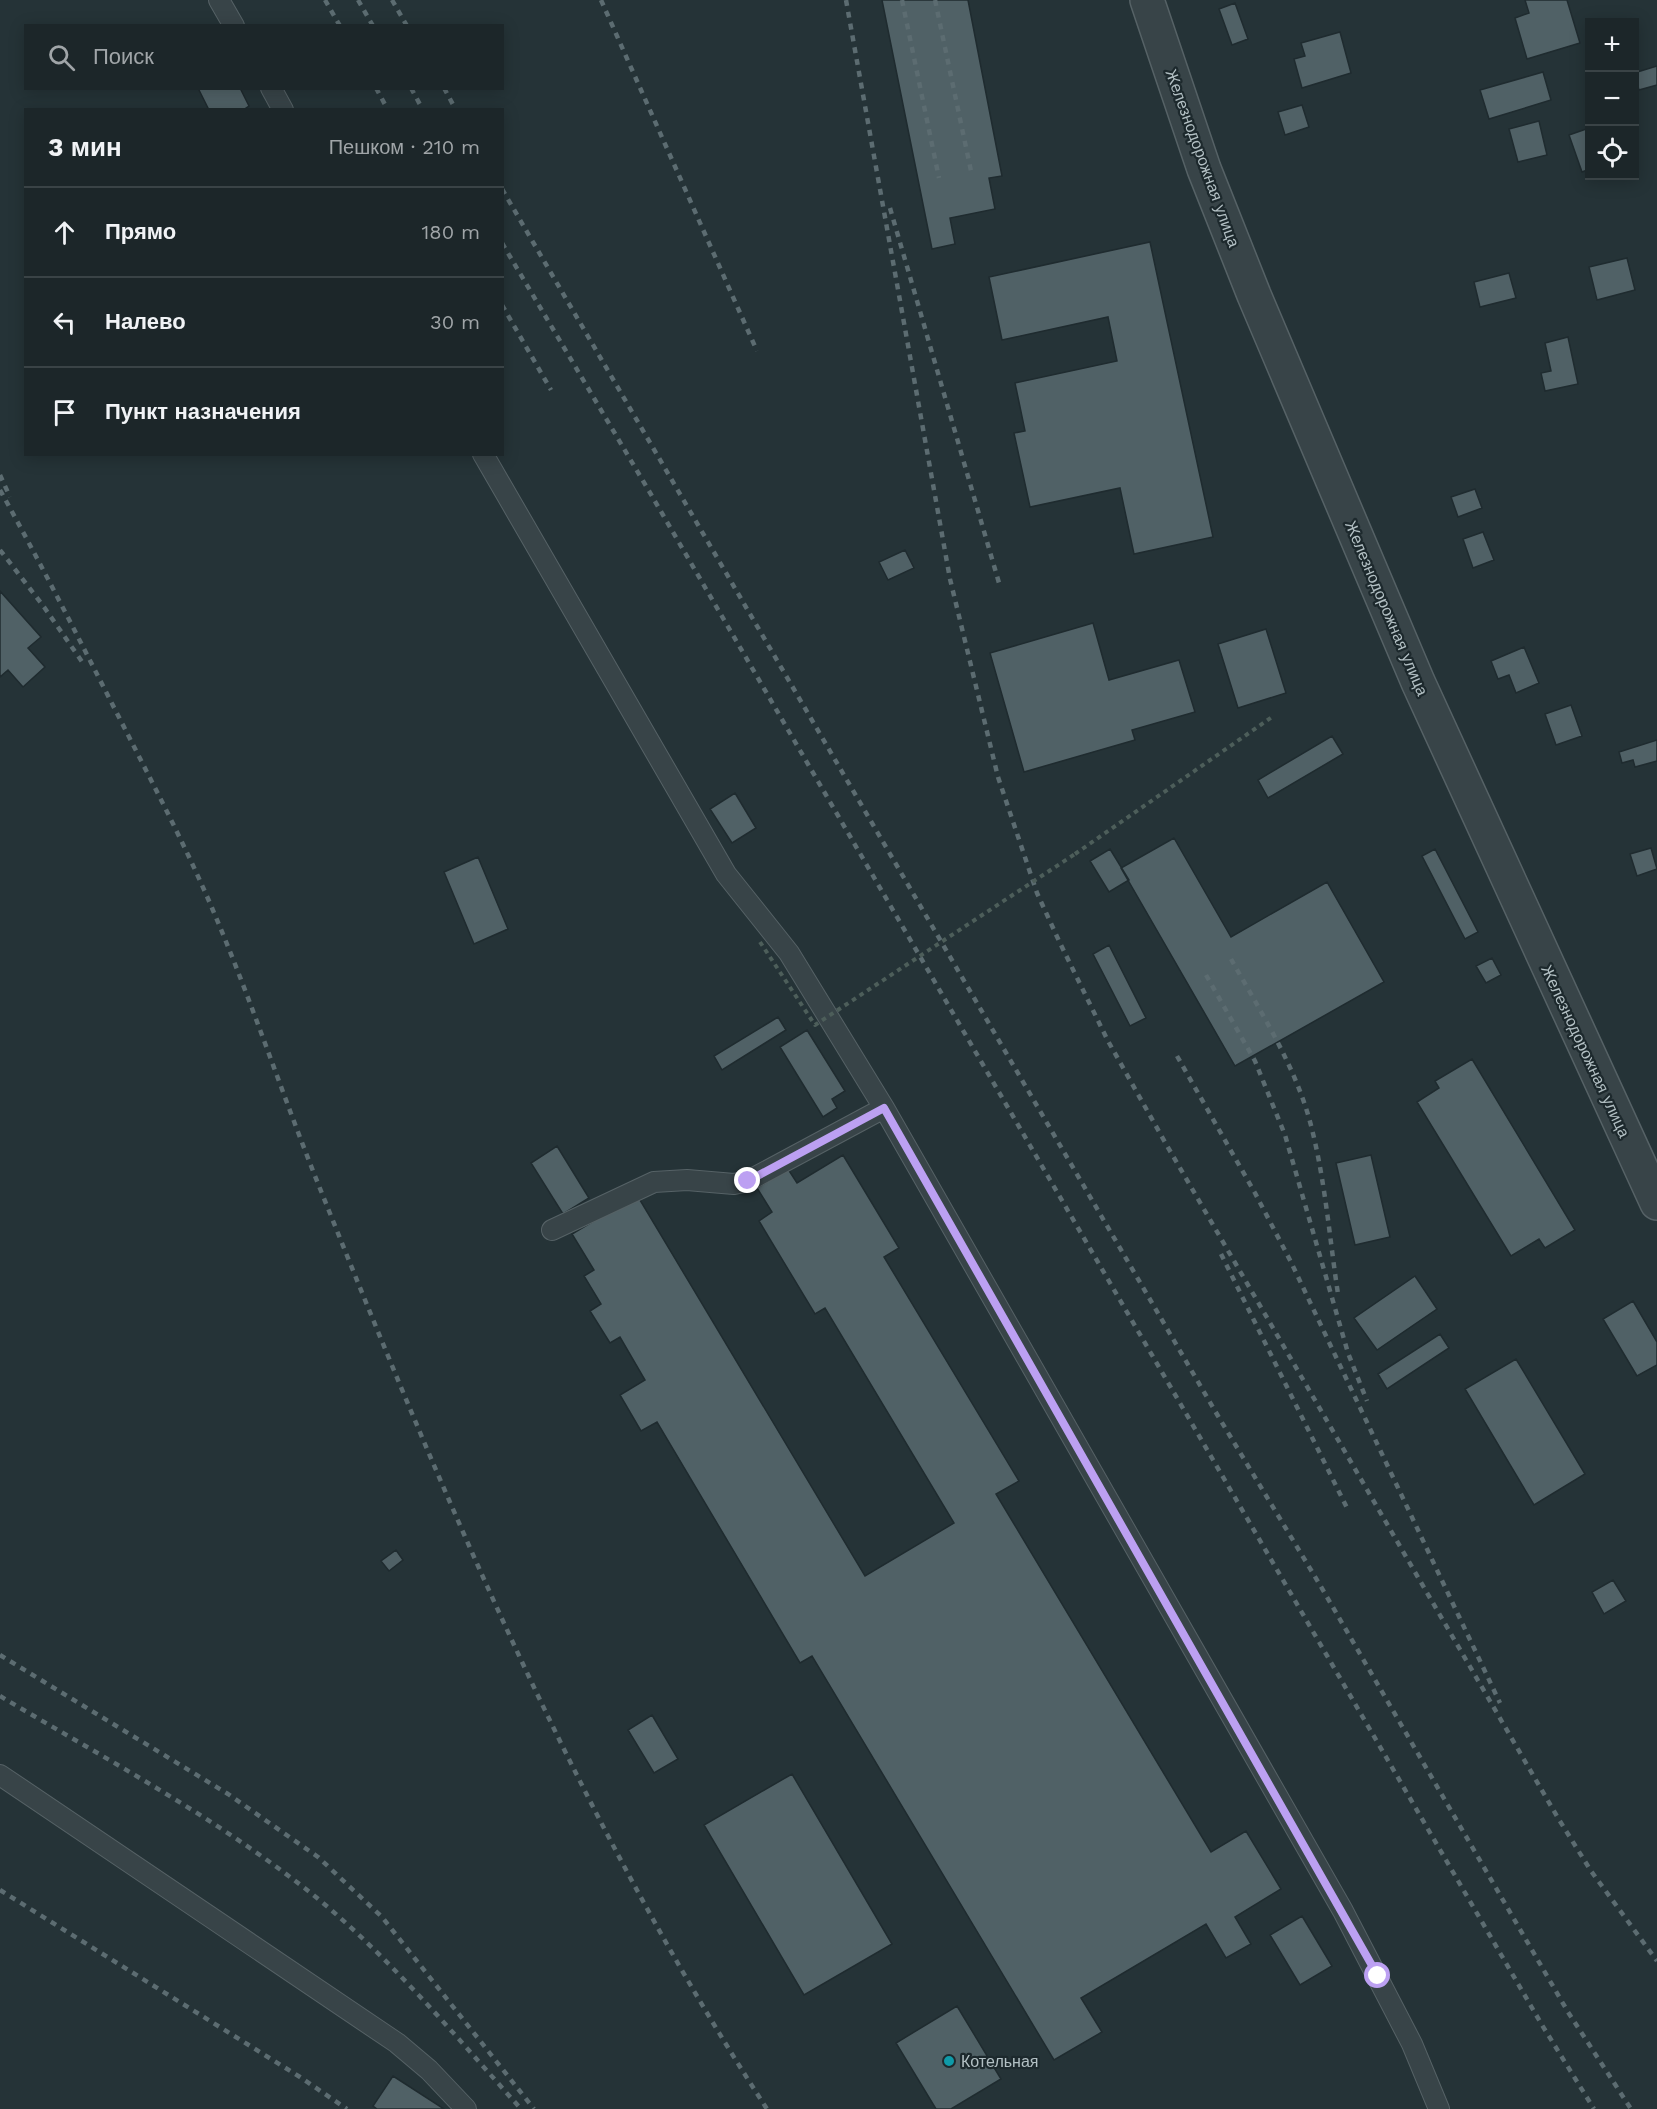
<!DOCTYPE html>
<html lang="ru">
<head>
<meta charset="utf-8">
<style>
	body { margin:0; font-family:"Work Sans",sans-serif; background:#252e31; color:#f1f3f6 }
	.controls { position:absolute; right:18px; top:18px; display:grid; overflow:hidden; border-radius:0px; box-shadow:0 3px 15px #0003 }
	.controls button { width:54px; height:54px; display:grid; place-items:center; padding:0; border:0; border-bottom:2px solid #3a4346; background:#1c2629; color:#f1f3f6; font:30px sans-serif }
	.stop { position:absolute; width:18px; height:18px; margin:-14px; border:4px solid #bca0f2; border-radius:50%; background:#fff }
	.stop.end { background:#bca0f2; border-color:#fff; box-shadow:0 2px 6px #0008 }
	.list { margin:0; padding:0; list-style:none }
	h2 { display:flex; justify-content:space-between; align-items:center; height:78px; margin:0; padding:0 24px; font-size:26px }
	h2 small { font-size:20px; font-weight:400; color:#a0a5a8 }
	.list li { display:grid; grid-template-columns:39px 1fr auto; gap:18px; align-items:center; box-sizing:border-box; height:90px; padding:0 24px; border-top:2px solid #3a4346 }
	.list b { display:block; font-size:22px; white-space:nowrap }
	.list em { font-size:20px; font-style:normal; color:#a0a5a8 }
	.icon { flex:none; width:33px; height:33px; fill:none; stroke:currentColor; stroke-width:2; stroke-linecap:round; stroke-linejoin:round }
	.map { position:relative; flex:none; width:1657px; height:2109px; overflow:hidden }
	.search { position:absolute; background:#1c2629; box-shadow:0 3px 15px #0003; left:24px; top:24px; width:480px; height:66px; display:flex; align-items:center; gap:15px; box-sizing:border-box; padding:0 21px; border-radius:0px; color:#a0a5a8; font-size:22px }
	.panel { position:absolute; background:#1c2629; box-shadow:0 3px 15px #0003; left:24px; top:108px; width:480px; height:348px; border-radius:0px }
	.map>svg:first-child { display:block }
</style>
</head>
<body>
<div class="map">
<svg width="1657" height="2109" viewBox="0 0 1657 2109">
	<rect width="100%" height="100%" fill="#253337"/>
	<path fill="#506166" stroke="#1f2b2f" stroke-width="1.5" d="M 882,0 L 968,0 L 1002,176 L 989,178 L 995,209 L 950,218 L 955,244 L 932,249 Z
		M 1525,0 L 1567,0 L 1580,43 L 1527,59 L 1515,18 L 1529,13 Z
		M 1235,3 L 1248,39 L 1232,45 L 1219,9 Z
		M 1340,32 L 1351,73 L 1302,88 L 1294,59 L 1305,56 L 1301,43 Z
		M 1657,66 L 1657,85 L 1639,90 L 1634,73 Z
		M 1543,72 L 1551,100 L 1489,119 L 1480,90 Z
		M 198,88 L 240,88 L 249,106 L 243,110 L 209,110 Z
		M 1302,105 L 1309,127 L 1285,135 L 1278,112 Z
		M 1539,121 L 1547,155 L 1518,162 L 1509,129 Z
		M 1589,128 L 1590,169 L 1582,172 L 1569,135 Z
		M 1150,242 L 1213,537 L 1134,554 L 1120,488 L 1030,507 L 1014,433 L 1025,431 L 1015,383 L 1117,361 L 1108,317 L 1002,340 L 989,277 Z
		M 1627,258 L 1635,290 L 1597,300 L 1589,267 Z
		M 1509,273 L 1516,298 L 1480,307 L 1474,282 Z
		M 1568,337 L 1578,384 L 1545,391 L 1541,373 L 1551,371 L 1545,343 Z
		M 1475,489 L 1482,508 L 1458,517 L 1451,497 Z
		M 1483,532 L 1494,560 L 1473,568 L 1463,539 Z
		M 905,550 L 914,568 L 888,580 L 879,562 Z
		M 0,591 L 41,637 L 28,648 L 45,667 L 23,687 L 8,670 L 0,677 Z
		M 1093,623 L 1109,680 L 1179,660 L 1195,712 L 1132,730 L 1135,740 L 1024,772 L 990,653 Z
		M 1266,629 L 1286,693 L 1238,708 L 1218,644 Z
		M 1524,647 L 1539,683 L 1516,693 L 1509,675 L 1498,679 L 1491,661 Z
		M 1571,705 L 1582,736 L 1556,745 L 1545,714 Z
		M 1332,736 L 1343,754 L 1268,798 L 1258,780 Z
		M 1657,740 L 1657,761 L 1635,767 L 1633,760 L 1622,763 L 1619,752 Z
		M 735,793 L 756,828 L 732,843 L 710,809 Z
		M 1174,838 L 1231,937 L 1327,882 L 1384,982 L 1235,1066 L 1121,868 Z
		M 1651,848 L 1657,869 L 1637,876 L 1630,854 Z
		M 1110,849 L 1129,880 L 1109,892 L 1090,861 Z
		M 1435,849 L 1478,932 L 1465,939 L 1422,856 Z
		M 478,857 L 508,929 L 474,944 L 444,872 Z
		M 1109,945 L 1146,1018 L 1130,1026 L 1093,954 Z
		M 1492,958 L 1501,975 L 1486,983 L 1476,966 Z
		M 778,1017 L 786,1030 L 722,1070 L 714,1056 Z
		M 807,1030 L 845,1091 L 832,1099 L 837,1108 L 823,1117 L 780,1047 Z
		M 1472,1059 L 1575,1230 L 1545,1248 L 1539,1239 L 1511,1256 L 1417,1102 L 1439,1088 L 1435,1081 Z
		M 557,1146 L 589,1198 L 563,1214 L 531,1163 Z
		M 843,1155 L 899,1248 L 884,1257 L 1019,1481 L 996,1494 L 1211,1852 L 1246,1831 L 1281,1889 L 1235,1917 L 1251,1944 L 1226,1958 L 1206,1924 L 1081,1998 L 1102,2032 L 1054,2060 L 812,1656 L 800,1663 L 657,1422 L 641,1431 L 620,1395 L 645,1380 L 620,1337 L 610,1343 L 590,1311 L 601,1304 L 584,1276 L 594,1270 L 572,1234 L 637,1195 L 865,1576 L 954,1523 L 825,1308 L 815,1314 L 759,1221 L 772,1212 L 757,1188 L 788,1169 L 797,1183 Z
		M 1371,1155 L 1390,1237 L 1355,1245 L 1336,1163 Z
		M 1415,1276 L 1437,1309 L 1377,1350 L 1354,1318 Z
		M 1633,1301 L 1657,1342 L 1657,1365 L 1637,1376 L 1603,1319 Z
		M 1440,1334 L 1449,1348 L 1387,1389 L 1378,1374 Z
		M 1516,1359 L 1585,1474 L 1534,1505 L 1465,1389 Z
		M 396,1550 L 403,1560 L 389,1571 L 381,1561 Z
		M 1613,1580 L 1626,1601 L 1604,1614 L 1592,1592 Z
		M 652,1715 L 678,1759 L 654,1773 L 628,1730 Z
		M 792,1774 L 892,1944 L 804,1995 L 704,1825 Z
		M 1302,1916 L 1332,1966 L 1300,1985 L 1270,1935 Z
		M 957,2006 L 1001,2079 L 951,2109 L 936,2109 L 896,2043 Z
		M 393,2076 L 444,2109 L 377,2109 L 373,2106 Z"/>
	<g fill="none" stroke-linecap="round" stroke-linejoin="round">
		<g stroke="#566266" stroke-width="22">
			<path id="service" d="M 219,0 L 234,26
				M 271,88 L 283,110
				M 483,454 L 726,874 L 789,953 L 884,1108 L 1343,1911 L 1412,2044 L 1439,2109
				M 552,1230 L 654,1182 L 687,1180 L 734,1184 L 748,1181 L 884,1108
				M 0,1775 L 397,2043 L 429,2070 L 466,2109"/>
		</g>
		<g stroke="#566266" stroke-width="36">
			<path id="minor" d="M 1147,0 L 1204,169 L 1254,295 L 1418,682 L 1657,1203"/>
		</g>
		<path stroke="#4d5e5a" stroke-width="4" stroke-dasharray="4.5 4.5" stroke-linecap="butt" d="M 1075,854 L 1272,717"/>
		<use href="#service" stroke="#384448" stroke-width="20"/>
		<use href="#minor" stroke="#384448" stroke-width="33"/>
		<path stroke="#5c6c71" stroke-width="4.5" stroke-dasharray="6 6" stroke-linecap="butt" d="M 325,0 L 340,26
			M 358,0 L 373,26
			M 392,0 L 407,26
			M 601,0 L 757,351
			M 846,0 L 950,579 L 998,777 L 1037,893 L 1059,941 L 1108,1041 L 1166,1144 L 1558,1818 L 1591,1871 L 1657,1961
			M 902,0 L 939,178
			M 935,0 L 971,171
			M 376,88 L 388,110
			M 411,88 L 423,110
			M 444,88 L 456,110
			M 502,189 L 1218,1416 L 1320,1585 L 1568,2012 L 1631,2109
			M 890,208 L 999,583
			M 502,243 L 649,491 L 1542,2025 L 1594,2109
			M 502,305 L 551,390
			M 0,475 L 10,497
			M 0,490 C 44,569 84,649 125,729 C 155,788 186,847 212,908 C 251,999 282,1094 319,1186 C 446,1503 580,1822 767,2109
			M 0,550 L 44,607 L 85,666
			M 1231,959 C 1259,1009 1293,1062 1309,1118 C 1325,1176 1329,1235 1338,1294
			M 1206,975 L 1255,1061 L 1285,1135 L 1348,1353 L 1367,1401
			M 1177,1056 L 1255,1193 L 1291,1262 L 1500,1703
			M 1221,1254 L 1348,1510
			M 0,1655 L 228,1794 L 318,1857 L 382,1917 L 534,2109
			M 0,1696 C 99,1755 202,1810 294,1880 C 377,1942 452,2032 521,2109
			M 0,1890 L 300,2077 L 347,2109"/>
		<path stroke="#4d5e5a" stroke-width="4" stroke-dasharray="4.5 4.5" stroke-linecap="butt" d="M 760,942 L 815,1025 L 1075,854"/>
	</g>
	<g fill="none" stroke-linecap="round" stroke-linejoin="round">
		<path stroke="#bca0f2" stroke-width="8" d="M 748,1181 L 884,1108 L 1378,1976"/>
	</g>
	<circle fill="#0f9aa8" stroke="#1d292d" stroke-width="2" cx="949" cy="2061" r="6"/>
	<g text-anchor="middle" stroke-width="4.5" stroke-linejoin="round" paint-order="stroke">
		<g font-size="16" fill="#b3c0c4" stroke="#1d292d">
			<text transform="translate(1203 158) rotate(70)" y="6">Железнодорожная улица</text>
			<text transform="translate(1387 608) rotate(67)" y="6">Железнодорожная улица</text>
			<text transform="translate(1586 1051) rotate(65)" y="6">Железнодорожная улица</text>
		</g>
		<g font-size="16" fill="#b3c0c4" stroke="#1d292d" text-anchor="start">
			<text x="961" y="2067">Котельная</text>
		</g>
	</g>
</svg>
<div class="controls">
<button>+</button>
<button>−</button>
<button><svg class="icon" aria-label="locate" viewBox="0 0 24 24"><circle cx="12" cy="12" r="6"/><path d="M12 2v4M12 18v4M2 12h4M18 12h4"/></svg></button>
</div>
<div class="stop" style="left:1378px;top:1976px"></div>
<div class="stop end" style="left:748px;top:1181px"></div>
<div class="search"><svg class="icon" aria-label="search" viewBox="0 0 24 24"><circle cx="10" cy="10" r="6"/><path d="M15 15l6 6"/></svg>Поиск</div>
<section class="panel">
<h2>3 мин<small>Пешком · 210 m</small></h2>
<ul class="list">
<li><svg class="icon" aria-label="ahead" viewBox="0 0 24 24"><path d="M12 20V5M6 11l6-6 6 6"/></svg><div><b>Прямо</b></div><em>180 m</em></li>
<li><svg class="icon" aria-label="left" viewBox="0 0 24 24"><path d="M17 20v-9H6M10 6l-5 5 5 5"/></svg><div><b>Налево</b></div><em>30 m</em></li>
<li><svg class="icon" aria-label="arrive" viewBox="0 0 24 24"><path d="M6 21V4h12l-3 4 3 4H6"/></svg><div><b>Пункт назначения</b></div></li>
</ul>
</section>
</div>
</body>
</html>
